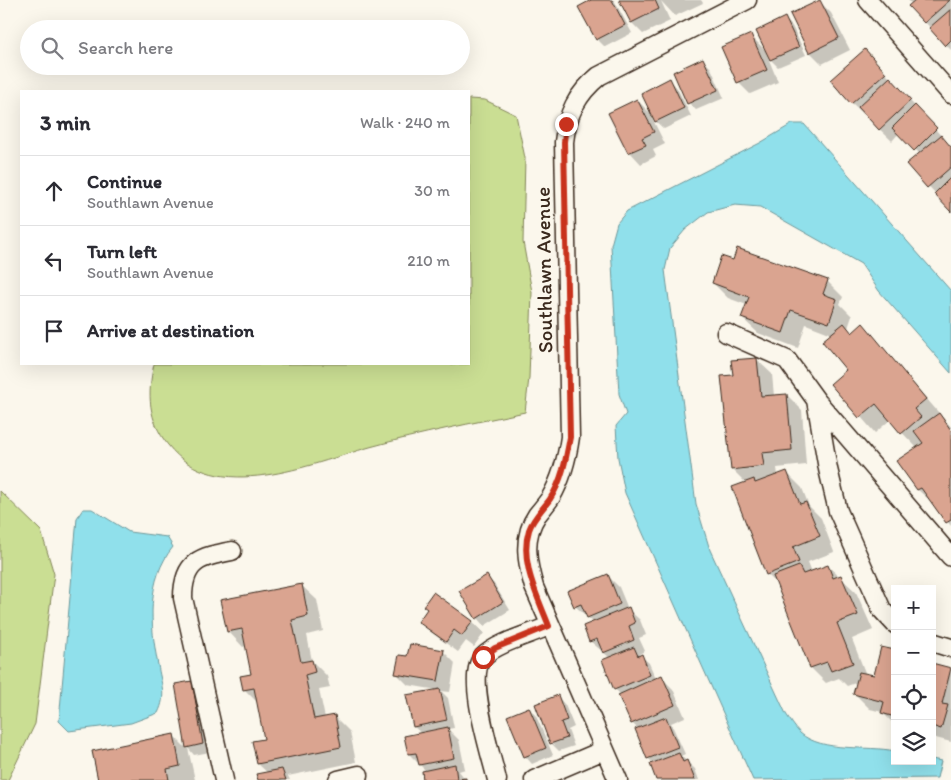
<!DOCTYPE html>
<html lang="en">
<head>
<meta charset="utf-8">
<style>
	body { margin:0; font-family:Itim,sans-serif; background:#f2f2f3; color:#2b2b33 }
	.controls { position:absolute; right:15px; bottom:15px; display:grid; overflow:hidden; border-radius:0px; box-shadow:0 5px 20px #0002 }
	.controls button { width:45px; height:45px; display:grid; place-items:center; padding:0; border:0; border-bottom:1px solid #e1e1e2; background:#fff; color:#2b2b33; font:25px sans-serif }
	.stop { position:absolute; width:15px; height:15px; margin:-11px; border:4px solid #c8321e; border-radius:50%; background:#fff }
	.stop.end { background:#c8321e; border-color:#fff; box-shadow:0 1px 5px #0008 }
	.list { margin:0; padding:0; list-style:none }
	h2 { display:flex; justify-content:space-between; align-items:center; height:65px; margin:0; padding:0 20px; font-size:21px }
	h2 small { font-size:16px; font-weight:400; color:#7c7c81 }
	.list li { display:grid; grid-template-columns:32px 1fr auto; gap:15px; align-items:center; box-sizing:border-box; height:70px; padding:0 20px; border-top:1px solid #e1e1e2 }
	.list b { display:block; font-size:19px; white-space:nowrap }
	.list p { margin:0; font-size:16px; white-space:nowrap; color:#7c7c81 }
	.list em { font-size:16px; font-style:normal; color:#7c7c81 }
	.icon { flex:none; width:28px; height:28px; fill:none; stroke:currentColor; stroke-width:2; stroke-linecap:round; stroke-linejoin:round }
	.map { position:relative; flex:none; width:951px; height:780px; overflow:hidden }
	.search { position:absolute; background:#fff; box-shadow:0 5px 20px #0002; left:20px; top:20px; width:450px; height:55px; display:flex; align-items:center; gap:12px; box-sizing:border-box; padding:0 18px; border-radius:28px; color:#7c7c81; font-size:19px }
	.panel { position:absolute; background:#fff; box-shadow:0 5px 20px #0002; left:20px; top:90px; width:450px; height:275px; border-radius:0px }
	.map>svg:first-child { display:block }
</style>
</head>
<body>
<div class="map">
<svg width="951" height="780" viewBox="0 0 951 780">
	<rect width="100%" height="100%" fill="#fbf7ec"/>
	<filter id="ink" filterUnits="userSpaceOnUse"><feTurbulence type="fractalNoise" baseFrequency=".02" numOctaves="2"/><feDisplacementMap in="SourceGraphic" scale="10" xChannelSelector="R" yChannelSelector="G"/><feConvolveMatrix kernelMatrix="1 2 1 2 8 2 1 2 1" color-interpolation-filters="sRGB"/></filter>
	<g filter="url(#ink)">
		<path fill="#cade93" stroke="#828458" d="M 469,99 L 485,100 L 516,115 L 525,158 L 523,242 L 532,292 L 529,378 L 525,412 C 473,423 421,433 370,447 C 310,464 216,506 168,445 C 148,420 147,394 154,364 L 469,364 Z
			M 0,491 L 41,531 L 54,574 L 35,724 L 8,780 L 0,780 Z"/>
		<path fill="#90e0eb" stroke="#6e9799" d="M 792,124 L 804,124 L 951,291 L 951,373 L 879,291 L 861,264 L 760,207 L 735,205 L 708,212 L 685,230 L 670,248 L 665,270 L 696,504 L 710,550 L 786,714 C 790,720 795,728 800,733 C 823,753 867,745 895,751 L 895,761 L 932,761 L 932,759 L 941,761 L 937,778 L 753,780 L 625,493 L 618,458 L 616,426 L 626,414 L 619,394 L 611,245 L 617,223 L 627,211 L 760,143 Z
			M 83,509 L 92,509 L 129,532 L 167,537 L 173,547 C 146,580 150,625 158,665 C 161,684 167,695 158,713 L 131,723 L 69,731 L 59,721 L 77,518 Z"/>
		<path fill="#0003" d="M 594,0 L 614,0 L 632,33 L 605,47 L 597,39 Z
			M 620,0 L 701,0 L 703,3 L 675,16 L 661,1 L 670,21 L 643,34 L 632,23 Z
			M 908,0 L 951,0 L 951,50 L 910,6 L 912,4 Z
			M 819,1 L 831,13 L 850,50 L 822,64 L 810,52 L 792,14 Z
			M 785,19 L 792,26 L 806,55 L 778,67 L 771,60 Z
			M 751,36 L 765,50 L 778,82 L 750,94 L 738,82 Z
			M 865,50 L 951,147 L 951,210 L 908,164 L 920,154 L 899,133 L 892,141 L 852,103 Z
			M 703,60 L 711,68 L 724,98 L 696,110 L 689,103 Z
			M 670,80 L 677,88 L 691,116 L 664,129 L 652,118 L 665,144 L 653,150 L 656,156 L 641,164 L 630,152 L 637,100 L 653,116 Z
			M 734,262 L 827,281 L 843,297 L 840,304 L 852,316 L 848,328 L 853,334 L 863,325 L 951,427 L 951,526 L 934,504 L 918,490 L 898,462 L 917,448 L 890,420 L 875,433 L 832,384 L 848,370 L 832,334 L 806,324 L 798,348 L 758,333 L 742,318 L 747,305 L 728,298 L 713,283 Z
			M 756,359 L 772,374 L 774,396 L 787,395 L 802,410 L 806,465 L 777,468 L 778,475 L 786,472 L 802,488 L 809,506 L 821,518 L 834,552 L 808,562 L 812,572 L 828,566 L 856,592 L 873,630 L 852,639 L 866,675 L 875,677 L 895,651 L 895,725 L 882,712 L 870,709 L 855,694 L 858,682 L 847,686 L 839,678 L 826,683 L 811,668 L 778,585 L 767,574 L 746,483 L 732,469 L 734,376 Z
			M 486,576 L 494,584 L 510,610 L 484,626 L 477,618 Z
			M 608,576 L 619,587 L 628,609 L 640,620 L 646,635 L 639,638 L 645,651 L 639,654 L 649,663 L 656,679 L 661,677 L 673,689 L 685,717 L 671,723 L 685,754 L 681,756 L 695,769 L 699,780 L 658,780 L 654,764 L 648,758 L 638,729 L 632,723 L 621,695 L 615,689 L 610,658 L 590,641 L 594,623 L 575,606 Z
			M 301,585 L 317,600 L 323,631 L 307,635 L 312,661 L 327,676 L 330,688 L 319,690 L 325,718 L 334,716 L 350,732 L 356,762 L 288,776 L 290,780 L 259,780 L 268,773 L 258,764 L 266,740 L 259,704 L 244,689 L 252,675 L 246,646 L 243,647 L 228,631 Z
			M 429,610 L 472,622 L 484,633 L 474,647 L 466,641 L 458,652 L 432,633 L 420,622 Z
			M 443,651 L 455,663 L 450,692 L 441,691 L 448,698 L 454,728 L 448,729 L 459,740 L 465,769 L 459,771 L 466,780 L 425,780 L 426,771 L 409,754 L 421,733 L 414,727 L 437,690 L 408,685 L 397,674 L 408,657 Z
			M 932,664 L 951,670 L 951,742 L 932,737 Z
			M 191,682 L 199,690 L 210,752 L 194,755 L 188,748 L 195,780 L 100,780 L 173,735 L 187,749 L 176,685 Z
			M 558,697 L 565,705 L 574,727 L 568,730 L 574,746 L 559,751 L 551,743 Z
			M 529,708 L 536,716 L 553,755 L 532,764 L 525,756 Z"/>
		<path fill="#daa490" stroke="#3b2a1e" d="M 591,0 L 612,0 L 625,25 L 596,40 L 578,7 Z
			M 619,0 L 655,0 L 659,9 L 631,23 Z
			M 820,0 L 839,38 L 809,53 L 790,14 Z
			M 915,0 L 950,0 L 924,23 L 908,6 Z
			M 951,9 L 951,40 L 945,46 L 929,28 Z
			M 785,17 L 799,47 L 770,60 L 756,31 Z
			M 751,34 L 767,70 L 737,83 L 721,47 Z
			M 865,49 L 886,73 L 851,104 L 830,80 Z
			M 703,58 L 718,90 L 687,104 L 673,72 Z
			M 890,77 L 911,100 L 879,130 L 858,107 Z
			M 670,78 L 684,108 L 655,122 L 641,93 Z
			M 637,99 L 654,132 L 642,138 L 646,145 L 628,153 L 608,113 Z
			M 915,105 L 937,128 L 914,151 L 892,128 Z
			M 941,135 L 951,147 L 951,167 L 927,188 L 906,164 Z
			M 951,177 L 951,212 L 934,194 Z
			M 737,248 L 828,280 L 823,294 L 837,299 L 829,323 L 791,310 L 783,333 L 741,318 L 749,297 L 712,283 L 721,256 L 733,260 Z
			M 844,323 L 852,333 L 863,323 L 926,399 L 914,409 L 921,417 L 901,434 L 876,404 L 859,418 L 830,384 L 846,370 L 822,341 Z
			M 757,358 L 761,396 L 787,394 L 792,450 L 762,453 L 764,466 L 731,470 L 721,376 L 733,375 L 731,360 Z
			M 939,413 L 951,430 L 951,520 L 946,523 L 921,488 L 917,490 L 896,461 L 923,443 L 914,431 Z
			M 787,471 L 800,504 L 806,502 L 820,536 L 793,547 L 799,562 L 766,575 L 732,487 L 754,479 L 755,483 Z
			M 828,565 L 833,578 L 841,575 L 858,615 L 837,623 L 853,663 L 831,671 L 827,662 L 810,668 L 773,576 L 799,566 L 803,574 Z
			M 608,574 L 620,604 L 587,618 L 581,604 L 574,607 L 567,591 Z
			M 487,575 L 503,602 L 476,619 L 459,591 Z
			M 302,584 L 308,616 L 292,620 L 301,662 L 312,660 L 315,672 L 305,675 L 314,719 L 335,715 L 341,747 L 257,764 L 252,741 L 264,739 L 254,688 L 243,690 L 240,676 L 251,674 L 242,629 L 227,632 L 220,600 Z
			M 433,592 L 473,621 L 462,636 L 454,630 L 446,642 L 418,622 L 427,609 L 423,606 Z
			M 629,607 L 635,623 L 629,626 L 634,640 L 603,653 L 597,639 L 589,642 L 583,626 Z
			M 410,644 L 444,650 L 438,681 L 395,674 L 399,655 L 407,656 Z
			M 634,647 L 638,656 L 642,654 L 650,675 L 614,690 L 602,660 Z
			M 881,647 L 895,650 L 895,717 L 881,713 L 884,702 L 853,694 L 859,672 L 874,675 Z
			M 932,663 L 951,668 L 942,704 L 948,705 L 941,729 L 932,726 Z
			M 662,675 L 675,705 L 631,724 L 618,695 Z
			M 192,681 L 203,744 L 186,748 L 175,684 Z
			M 440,689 L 447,720 L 413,727 L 406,695 Z
			M 558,695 L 567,720 L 561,722 L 567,738 L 550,744 L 535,704 Z
			M 529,707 L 546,748 L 524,757 L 507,716 Z
			M 666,717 L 678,747 L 647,759 L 635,729 Z
			M 448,727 L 454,758 L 419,765 L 416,753 L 408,754 L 404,736 Z
			M 174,734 L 180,766 L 167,769 L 169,780 L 98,780 L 92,751 Z
			M 679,753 L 683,762 L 687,760 L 695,780 L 656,780 L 650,764 Z
			M 455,764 L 457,779 L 466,778 L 466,780 L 423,780 L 422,771 Z
			M 282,769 L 286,780 L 258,780 L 256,774 Z"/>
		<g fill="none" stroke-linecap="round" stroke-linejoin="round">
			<g stroke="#3b2a1e" stroke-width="21">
				<path id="minor" d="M 868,0 L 951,94
					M 726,333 L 787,360 L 816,400
					M 895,624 L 882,610 L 838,511 L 828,469 L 816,400 L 951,557
					M 932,642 L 951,648
					M 224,780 L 183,598 C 183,561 200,557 232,551
					M 338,780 L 359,775
					M 497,780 C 491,754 465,676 483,657 C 496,643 531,634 549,626
					M 534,780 L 604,750
					M 618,780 L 534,587 C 527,563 522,537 537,515 C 542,509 547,503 551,497 C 562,478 567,458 570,437 L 564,142 C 567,114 577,94 599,76 L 747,0"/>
			</g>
			<use href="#minor" stroke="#fbf7ec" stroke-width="18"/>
		</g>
	</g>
	<g fill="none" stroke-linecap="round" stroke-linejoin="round" filter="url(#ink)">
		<path stroke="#c8321e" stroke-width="6" d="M 483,657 L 495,648 L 549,626 C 538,597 519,562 529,530 C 533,518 543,509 550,499 C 562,481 566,459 570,437 L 564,142 L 566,124"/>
	</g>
	<g text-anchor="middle" stroke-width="5" stroke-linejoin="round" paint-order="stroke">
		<g font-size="21" fill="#3b2a1e" stroke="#fbf7ec">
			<text transform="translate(544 270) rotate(-91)" y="7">Southlawn Avenue</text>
		</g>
	</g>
</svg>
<div class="controls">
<button>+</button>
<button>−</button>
<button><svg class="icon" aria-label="locate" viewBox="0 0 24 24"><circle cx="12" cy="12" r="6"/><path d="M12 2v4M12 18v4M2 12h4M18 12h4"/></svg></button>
<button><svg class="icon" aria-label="layers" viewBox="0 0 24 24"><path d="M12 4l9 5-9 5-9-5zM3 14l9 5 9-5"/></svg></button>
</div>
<div class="stop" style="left:483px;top:657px"></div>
<div class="stop end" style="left:566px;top:124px"></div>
<div class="search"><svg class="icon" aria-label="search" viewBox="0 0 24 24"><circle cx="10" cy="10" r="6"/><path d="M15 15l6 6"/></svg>Search here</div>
<section class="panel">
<h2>3 min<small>Walk · 240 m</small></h2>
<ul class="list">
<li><svg class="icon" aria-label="ahead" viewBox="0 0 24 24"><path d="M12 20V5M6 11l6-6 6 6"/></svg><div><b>Continue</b><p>Southlawn Avenue</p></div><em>30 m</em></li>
<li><svg class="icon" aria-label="left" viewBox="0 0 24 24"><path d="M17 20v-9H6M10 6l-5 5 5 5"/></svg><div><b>Turn left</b><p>Southlawn Avenue</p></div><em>210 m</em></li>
<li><svg class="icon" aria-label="arrive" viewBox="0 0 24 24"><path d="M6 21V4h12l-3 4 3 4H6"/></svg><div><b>Arrive at destination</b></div></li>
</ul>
</section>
</div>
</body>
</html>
